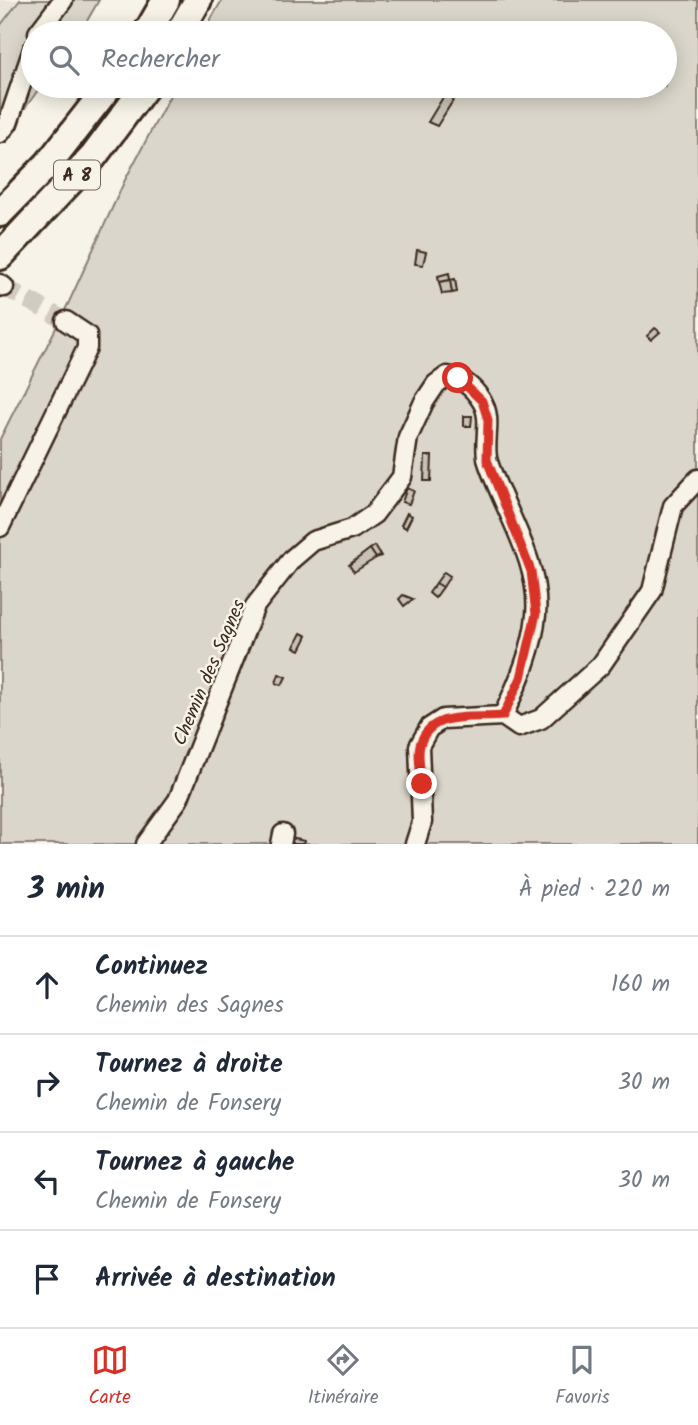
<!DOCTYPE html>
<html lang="fr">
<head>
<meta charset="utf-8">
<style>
	body { margin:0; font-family:Kalam,sans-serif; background:#f6f6f7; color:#1f2937 }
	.stop { position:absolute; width:21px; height:21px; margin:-16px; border:5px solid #d93025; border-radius:50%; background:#fff }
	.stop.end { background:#d93025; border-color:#fff; box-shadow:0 2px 7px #0008 }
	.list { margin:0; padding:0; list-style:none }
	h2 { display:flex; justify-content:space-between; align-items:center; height:91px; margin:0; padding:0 28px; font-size:30px }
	h2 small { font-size:23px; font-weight:400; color:#747a83 }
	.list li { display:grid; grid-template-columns:46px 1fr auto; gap:21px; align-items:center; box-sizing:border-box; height:98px; padding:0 28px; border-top:2px solid #e0e1e3 }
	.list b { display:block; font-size:26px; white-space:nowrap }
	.list p { margin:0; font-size:23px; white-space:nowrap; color:#747a83 }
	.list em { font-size:23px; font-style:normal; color:#747a83 }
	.icon { flex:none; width:38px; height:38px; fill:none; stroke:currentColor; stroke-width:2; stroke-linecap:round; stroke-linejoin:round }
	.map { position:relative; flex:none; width:698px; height:844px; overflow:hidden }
	.search { position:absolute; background:#fff; box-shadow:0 4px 18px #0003; left:21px; right:21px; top:21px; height:77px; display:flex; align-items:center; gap:18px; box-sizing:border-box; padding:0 24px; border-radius:38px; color:#747a83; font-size:26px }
	.sheet { height:483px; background:#fff }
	nav { display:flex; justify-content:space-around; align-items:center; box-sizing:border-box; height:98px; border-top:2px solid #e0e1e3; background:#fff; font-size:19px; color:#747a83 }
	nav a { display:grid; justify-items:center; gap:4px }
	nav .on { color:#d93025 }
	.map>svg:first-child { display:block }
</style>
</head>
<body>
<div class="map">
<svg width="698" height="844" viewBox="0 0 698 844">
	<rect width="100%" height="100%" fill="#f7f3e8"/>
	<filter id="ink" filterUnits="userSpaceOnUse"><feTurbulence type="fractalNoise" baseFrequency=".0143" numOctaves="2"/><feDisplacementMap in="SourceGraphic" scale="14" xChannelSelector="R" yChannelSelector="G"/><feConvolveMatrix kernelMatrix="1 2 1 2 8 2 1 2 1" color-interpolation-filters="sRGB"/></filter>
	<g filter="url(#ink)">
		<path fill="#e9e4d9" d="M 0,0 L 20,0 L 0,26 Z"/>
		<path fill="#dbd6cb" stroke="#8b8074" stroke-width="2" d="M 20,0 L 99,0 L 80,33 L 33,33 L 33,86 L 41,86 L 25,108 L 0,112 L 0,26 Z
			M 222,0 L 698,0 L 698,844 L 0,844 L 0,439 L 69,302 L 125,180 L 175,86 L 665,86 L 665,33 L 203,33 Z"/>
		<path fill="#c8c1b6" stroke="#3b2a1e" stroke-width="2" d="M 445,94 L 454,99 L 437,126 L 428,122 Z
			M 417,250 L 426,252 L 423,265 L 415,264 Z
			M 449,273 L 450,280 L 439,282 L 438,276 Z
			M 455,279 L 457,292 L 452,293 L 450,280 Z
			M 450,280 L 452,293 L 442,294 L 439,282 Z
			M 655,328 L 660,332 L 651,340 L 647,336 Z
			M 464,416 L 472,416 L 471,426 L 464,426 Z
			M 425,456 L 432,456 L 431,481 L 424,481 Z
			M 407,488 L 414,491 L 409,504 L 402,502 Z
			M 407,513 L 412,516 L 406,528 L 401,525 Z
			M 375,546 L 381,556 L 376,558 L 370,549 Z
			M 370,549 L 376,558 L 354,572 L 349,565 Z
			M 444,572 L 450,576 L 443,587 L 436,583 Z
			M 436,583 L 443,587 L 435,598 L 429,593 Z
			M 403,595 L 413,599 L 404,606 L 399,599 Z
			M 301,633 L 307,636 L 300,650 L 294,647 Z
			M 279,674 L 286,677 L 282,685 L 276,683 Z
			M 291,838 L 304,841 L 303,844 L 289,844 Z"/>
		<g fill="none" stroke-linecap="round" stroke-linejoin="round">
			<path stroke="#d1cbc0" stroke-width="18" stroke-dasharray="18 9" stroke-linecap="butt" d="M 4,287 L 66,321"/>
			<g stroke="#3b2a1e" stroke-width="23">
				<path id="minor" d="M 38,33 L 63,0
					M 0,133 L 8,123 L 33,49
					M 0,284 L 4,287
					M 0,527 L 87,348 L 87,335 L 66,321
					M 146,844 L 178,800 L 255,606 L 292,559 L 313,541 L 352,529 L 374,514 L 402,477 L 408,437 L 424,402 L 436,384 L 447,376 C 462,378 473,387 481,400 C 494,419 482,442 488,462 C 504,510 541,563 536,615 C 533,650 517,685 503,716 L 519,727 L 541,719 L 601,665 L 652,591 L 673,506 L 698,479
					M 281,844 L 283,834
					M 415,844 L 422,822 L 419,746 L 429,728 L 443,719 L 503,716"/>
			</g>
			<g stroke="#3b2a1e" stroke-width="32">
				<path id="highway" d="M 147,33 L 166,0
					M 179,33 L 198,0
					M 0,213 L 48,164 L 109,86
					M 0,256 L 93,157 L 146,86"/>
			</g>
			<use href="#minor" stroke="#f7f3e8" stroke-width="18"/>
			<use href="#highway" stroke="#f7f3e8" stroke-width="26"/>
		</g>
	</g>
	<g fill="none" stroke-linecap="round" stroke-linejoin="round" filter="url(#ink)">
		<path stroke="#d93025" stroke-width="9" d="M 422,784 C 421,773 417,756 420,745 C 430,709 474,719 503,716 L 521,678 L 536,614 L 531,571 L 487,460 L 488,420 L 482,401 L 458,378"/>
	</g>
	<g text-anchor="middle" stroke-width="5" stroke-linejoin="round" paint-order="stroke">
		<rect fill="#f7f3e8" stroke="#73665b" stroke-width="2" x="54" y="160.5" width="46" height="29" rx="5"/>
		<g font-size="18" font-weight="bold" fill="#3b2a1e">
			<text x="77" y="181">A 8</text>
		</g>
		<g font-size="19" fill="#3b2a1e" stroke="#f7f3e8">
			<text transform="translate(208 672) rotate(-67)" y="7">Chemin des Sagnes</text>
		</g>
	</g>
</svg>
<div class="stop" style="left:458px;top:378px"></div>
<div class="stop end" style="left:422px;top:784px"></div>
<div class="search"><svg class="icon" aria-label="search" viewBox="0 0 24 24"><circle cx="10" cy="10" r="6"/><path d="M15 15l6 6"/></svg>Rechercher</div>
</div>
<section class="sheet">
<h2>3 min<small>À pied · 220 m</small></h2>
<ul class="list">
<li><svg class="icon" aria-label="ahead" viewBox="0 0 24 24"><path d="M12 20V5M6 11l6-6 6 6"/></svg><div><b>Continuez</b><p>Chemin des Sagnes</p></div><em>160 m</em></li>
<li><svg class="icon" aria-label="right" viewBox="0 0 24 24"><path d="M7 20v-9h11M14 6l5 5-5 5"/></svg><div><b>Tournez à droite</b><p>Chemin de Fonsery</p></div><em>30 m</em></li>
<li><svg class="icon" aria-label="left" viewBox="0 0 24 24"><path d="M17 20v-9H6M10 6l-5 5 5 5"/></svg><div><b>Tournez à gauche</b><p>Chemin de Fonsery</p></div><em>30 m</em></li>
<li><svg class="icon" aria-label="arrive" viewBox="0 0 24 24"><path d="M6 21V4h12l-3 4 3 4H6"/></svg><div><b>Arrivée à destination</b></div></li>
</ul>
</section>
<nav>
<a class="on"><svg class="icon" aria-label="map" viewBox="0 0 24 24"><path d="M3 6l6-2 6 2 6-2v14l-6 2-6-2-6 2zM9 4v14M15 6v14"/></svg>Carte</a>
<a><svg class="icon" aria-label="directions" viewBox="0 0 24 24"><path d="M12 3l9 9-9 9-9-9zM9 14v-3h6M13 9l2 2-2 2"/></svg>Itinéraire</a>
<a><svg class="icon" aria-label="saved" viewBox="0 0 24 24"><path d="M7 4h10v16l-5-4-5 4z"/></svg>Favoris</a>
</nav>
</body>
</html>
